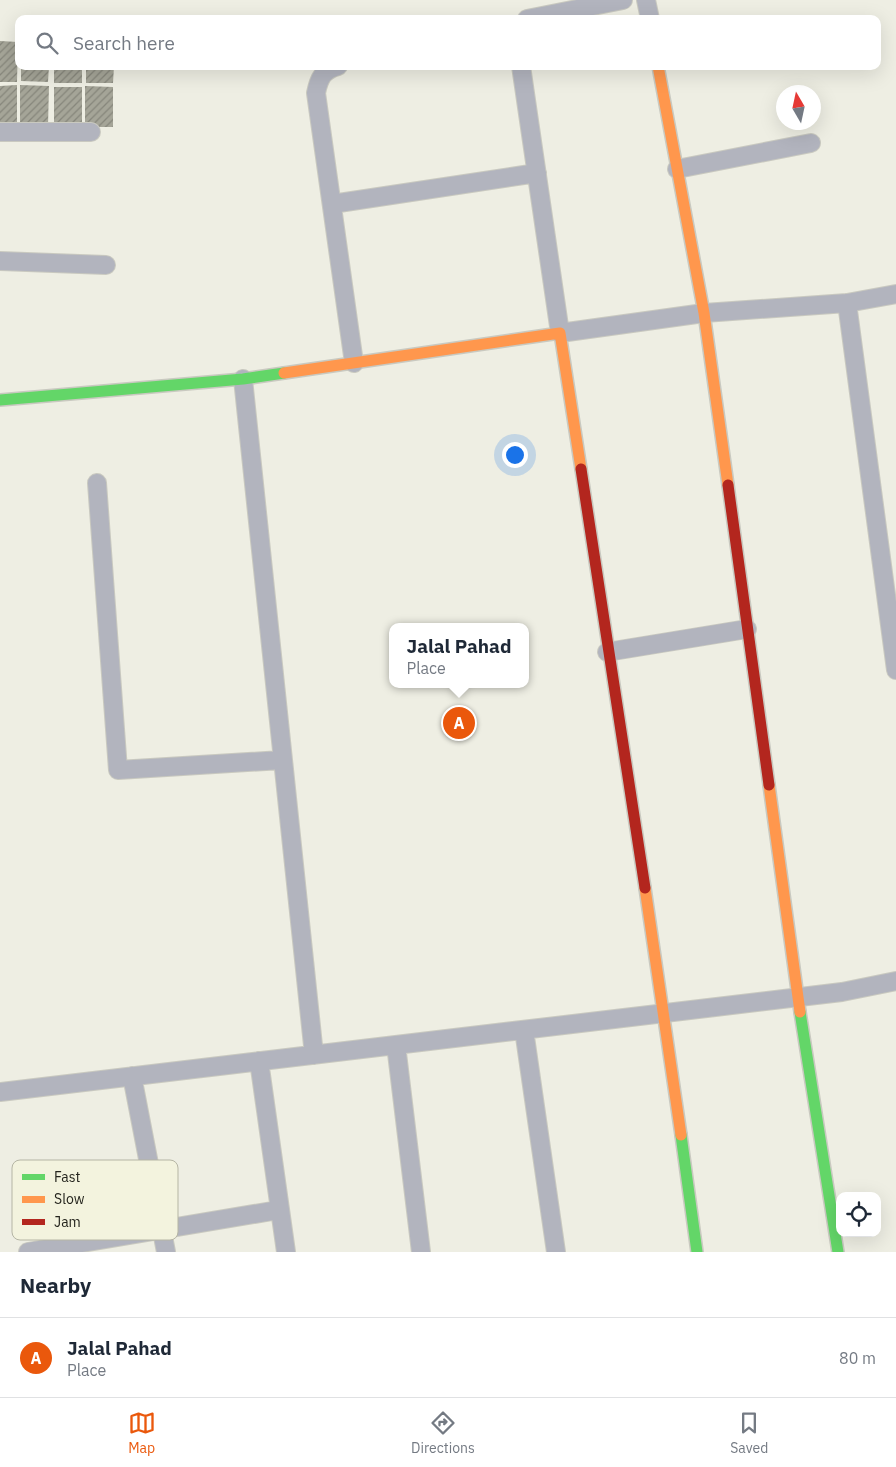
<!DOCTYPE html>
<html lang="en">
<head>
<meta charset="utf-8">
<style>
	body { margin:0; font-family:"IBM Plex Sans",sans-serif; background:#f2f2f3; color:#1f2937 }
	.controls { position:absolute; right:15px; bottom:15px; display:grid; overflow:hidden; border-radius:10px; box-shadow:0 5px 20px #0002 }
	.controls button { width:45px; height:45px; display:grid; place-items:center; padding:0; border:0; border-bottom:1px solid #e0e1e3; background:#fff; color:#1f2937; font:25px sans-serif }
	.compass { position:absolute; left:776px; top:85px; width:45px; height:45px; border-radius:50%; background:#fff; box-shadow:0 5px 20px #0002; rotate:351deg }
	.you { position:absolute; left:514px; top:454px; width:18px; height:18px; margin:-12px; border:4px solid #fff; border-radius:50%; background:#1a73e8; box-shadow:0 0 0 8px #1a73e833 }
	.badge { display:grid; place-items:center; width:32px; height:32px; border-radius:50%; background:#ea580c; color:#fff; font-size:16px; font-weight:700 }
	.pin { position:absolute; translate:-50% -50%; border:2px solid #fff; box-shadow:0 1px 5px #0006 }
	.popup { position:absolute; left:389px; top:623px; width:140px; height:65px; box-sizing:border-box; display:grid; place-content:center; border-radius:10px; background:#fff; filter:drop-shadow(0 1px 4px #0005); font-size:16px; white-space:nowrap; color:#747a83 }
	.popup b { font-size:19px; color:#1f2937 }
	.popup::after { content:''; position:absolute; left:50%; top:100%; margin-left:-10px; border:10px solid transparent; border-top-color:#fff }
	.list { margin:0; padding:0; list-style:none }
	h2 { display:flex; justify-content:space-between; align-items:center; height:65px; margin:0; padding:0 20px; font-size:21px }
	h2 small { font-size:16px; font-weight:400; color:#747a83 }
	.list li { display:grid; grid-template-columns:32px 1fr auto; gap:15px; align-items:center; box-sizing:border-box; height:80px; padding:0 20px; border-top:1px solid #e0e1e3 }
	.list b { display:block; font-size:19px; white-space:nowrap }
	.list p { margin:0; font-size:16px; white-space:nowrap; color:#747a83 }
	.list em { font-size:16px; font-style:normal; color:#747a83 }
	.icon { flex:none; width:28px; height:28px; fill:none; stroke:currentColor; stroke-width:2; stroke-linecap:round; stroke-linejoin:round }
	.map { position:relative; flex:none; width:896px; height:1252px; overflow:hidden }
	.search { position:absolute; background:#fff; box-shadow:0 5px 20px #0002; left:15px; right:15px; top:15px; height:55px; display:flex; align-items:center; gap:12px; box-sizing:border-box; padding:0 18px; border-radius:10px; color:#747a83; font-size:19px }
	.sheet { height:145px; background:#fff }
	nav { display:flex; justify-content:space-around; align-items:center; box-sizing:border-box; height:70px; border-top:1px solid #e0e1e3; background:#fff; font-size:14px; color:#747a83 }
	nav a { display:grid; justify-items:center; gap:2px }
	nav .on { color:#ea580c }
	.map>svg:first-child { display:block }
</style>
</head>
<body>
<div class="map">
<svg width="896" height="1252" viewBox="0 0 896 1252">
	<defs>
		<pattern id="building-hatch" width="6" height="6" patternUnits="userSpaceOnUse" patternTransform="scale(1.25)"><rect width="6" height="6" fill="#a5a598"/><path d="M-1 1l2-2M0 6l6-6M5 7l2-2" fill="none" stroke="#86867b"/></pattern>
	</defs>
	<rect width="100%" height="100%" fill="#eeeee3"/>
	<path fill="url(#building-hatch)" d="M 0,41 L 18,42 L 17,82 L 0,82 Z
		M 21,66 L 49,66 L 48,82 L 21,81 Z
		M 54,66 L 82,66 L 82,83 L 54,83 Z
		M 86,66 L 114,66 L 113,83 L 86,83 Z
		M 17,85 L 17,126 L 0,126 L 0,86 Z
		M 20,85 L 49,86 L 48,126 L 20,126 Z
		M 85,86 L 113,87 L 113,127 L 85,127 Z
		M 54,87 L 82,87 L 82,127 L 54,127 Z"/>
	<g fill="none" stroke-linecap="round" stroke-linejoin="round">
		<g stroke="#c9c9c0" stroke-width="20">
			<path id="street" d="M 646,0 L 650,19
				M 527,19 L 623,0
				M 338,66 C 323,70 319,78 316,93 L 354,363
				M 521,66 L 560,333 L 704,313 L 847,303 L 896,294
				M 0,132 L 91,132
				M 677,169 L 811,143
				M 332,204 L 537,173
				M 0,261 L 106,265
				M 847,303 L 896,670
				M 243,379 L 314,1055
				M 97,483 L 118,770 L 282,760
				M 607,652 L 747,629
				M 524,1030 L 556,1252
				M 396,1045 L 421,1252
				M 259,1061 L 286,1252
				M 132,1076 L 166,1252
				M 0,1092 L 842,992 L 896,981
				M 28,1252 L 278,1210"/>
		</g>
		<g stroke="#c9c9c0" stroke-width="14">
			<path id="fast" d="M 0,400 L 243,379 L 284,373
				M 800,1012 L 838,1252
				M 681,1135 L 697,1252"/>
		</g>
		<g stroke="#c9c9c0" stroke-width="14">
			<path id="slow" d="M 658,66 L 704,313 L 728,485
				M 284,373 L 560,333 L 581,469
				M 769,785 L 800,1012
				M 645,888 L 681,1135"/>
		</g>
		<g stroke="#c9c9c0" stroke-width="14">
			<path id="jam" d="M 581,469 L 645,888
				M 728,485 L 769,785"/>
		</g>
		<use href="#street" stroke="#b2b4be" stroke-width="18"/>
		<use href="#fast" stroke="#63d668" stroke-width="11"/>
		<use href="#slow" stroke="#ff974d" stroke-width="11"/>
		<use href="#jam" stroke="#b3261e" stroke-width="11"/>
	</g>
	<rect x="12" y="1160" width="166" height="80" rx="8" fill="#f3f3de" stroke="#b5b5a4" stroke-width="1"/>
	<rect x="22" y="1174" width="23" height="6" fill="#63d668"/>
	<rect x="22" y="1196" width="23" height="7" fill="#ff974d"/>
	<rect x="22" y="1219" width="23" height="6" fill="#b3261e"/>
	<g font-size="14" fill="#23231c">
		<text x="54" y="1182">Fast</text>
		<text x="54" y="1204">Slow</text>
		<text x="54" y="1227">Jam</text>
	</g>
</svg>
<div class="controls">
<button><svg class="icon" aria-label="locate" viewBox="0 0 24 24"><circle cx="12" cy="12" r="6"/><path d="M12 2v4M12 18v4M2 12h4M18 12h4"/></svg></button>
</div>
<svg class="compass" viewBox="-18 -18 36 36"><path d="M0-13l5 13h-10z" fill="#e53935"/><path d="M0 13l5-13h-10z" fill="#747a83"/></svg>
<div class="you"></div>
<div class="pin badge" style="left:459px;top:723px">A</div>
<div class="popup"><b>Jalal Pahad</b>Place</div>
<div class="search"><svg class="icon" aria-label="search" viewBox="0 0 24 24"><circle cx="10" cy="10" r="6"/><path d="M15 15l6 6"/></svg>Search here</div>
</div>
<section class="sheet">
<h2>Nearby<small></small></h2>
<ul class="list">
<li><span class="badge">A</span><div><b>Jalal Pahad</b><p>Place</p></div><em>80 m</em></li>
</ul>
</section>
<nav>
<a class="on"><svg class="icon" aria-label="map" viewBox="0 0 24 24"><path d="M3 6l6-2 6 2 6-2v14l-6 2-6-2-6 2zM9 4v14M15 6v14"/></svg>Map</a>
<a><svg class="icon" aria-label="directions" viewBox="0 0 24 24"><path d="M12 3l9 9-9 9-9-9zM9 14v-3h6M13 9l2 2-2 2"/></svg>Directions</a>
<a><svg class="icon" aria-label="saved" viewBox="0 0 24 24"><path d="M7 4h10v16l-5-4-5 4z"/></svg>Saved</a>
</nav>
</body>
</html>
